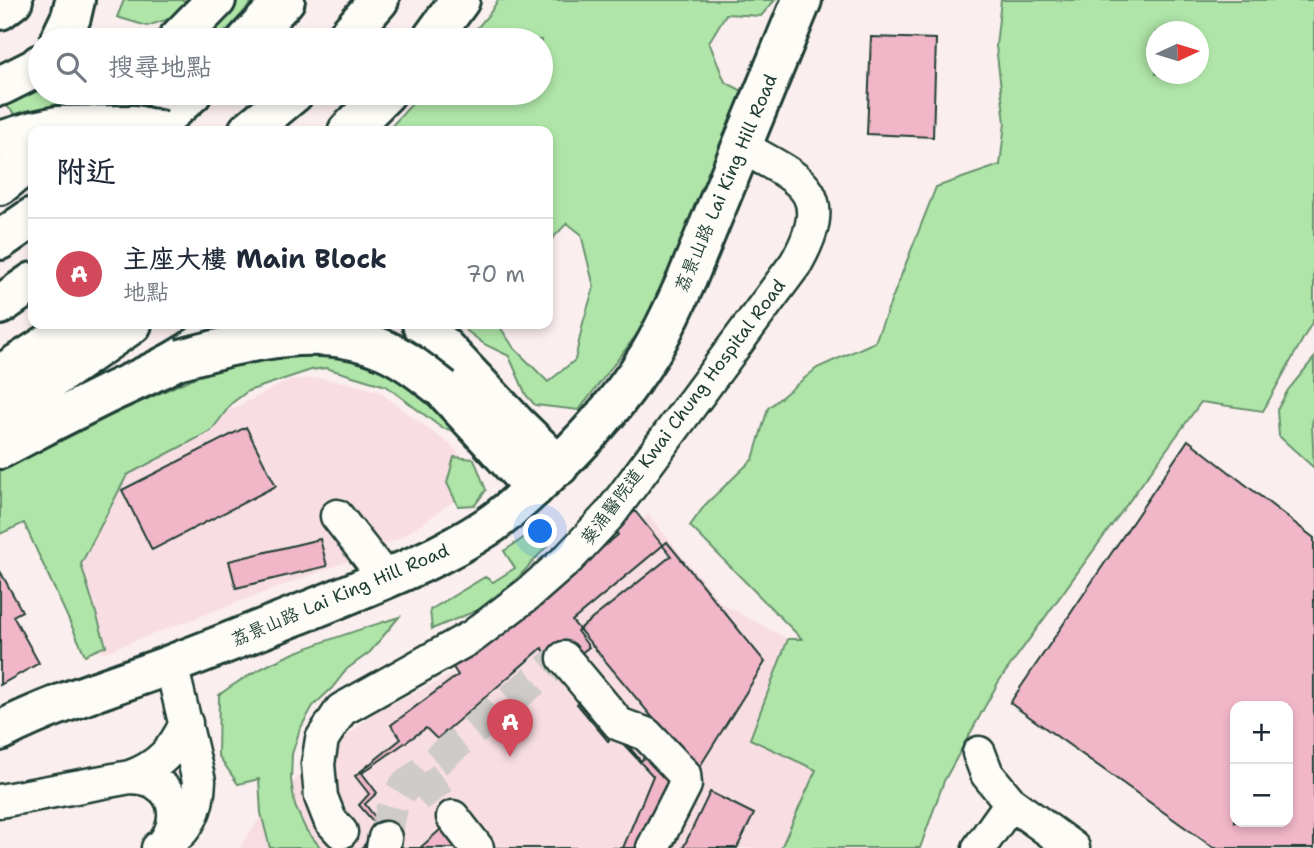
<!DOCTYPE html>
<html lang="zh-TW">
<head>
<meta charset="utf-8">
<style>
	body { margin:0; font-family:"Shantell Sans","LXGW WenKai TC",sans-serif; background:#f2f2f3; color:#1f2937 }
	.controls { position:absolute; right:21px; bottom:21px; display:grid; overflow:hidden; border-radius:14px; box-shadow:0 4px 10px #0003 }
	.controls button { width:63px; height:63px; display:grid; place-items:center; padding:0; border:0; border-bottom:2px solid #e0e1e3; background:#fff; color:#1f2937; font:35px sans-serif }
	.compass { position:absolute; left:1146px; top:21px; width:63px; height:63px; border-radius:50%; background:#fff; box-shadow:0 4px 10px #0003; rotate:86deg }
	.you { position:absolute; left:541px; top:532px; width:24px; height:24px; margin:-18px; border:5px solid #fff; border-radius:50%; background:#1a73e8; box-shadow:0 0 0 10px #1a73e833 }
	.badge { display:grid; place-items:center; width:46px; height:46px; border-radius:50%; background:#d1495b; color:#fff; font-size:23px; font-weight:700 }
	.pin { position:absolute; translate:-50% -58px; filter:drop-shadow(0 2px 4px #0008) }
	.pin::after { content:''; position:absolute; top:37px; width:24px; height:21px; background:inherit; clip-path:polygon(0 0,100% 0,50% 100%) }
	.list { margin:0; padding:0; list-style:none }
	h2 { display:flex; justify-content:space-between; align-items:center; height:91px; margin:0; padding:0 28px; font-size:30px }
	h2 small { font-size:23px; font-weight:400; color:#747a83 }
	.list li { display:grid; grid-template-columns:46px 1fr auto; gap:21px; align-items:center; box-sizing:border-box; height:112px; padding:0 28px; border-top:2px solid #e0e1e3 }
	.list b { display:block; font-size:26px; white-space:nowrap }
	.list p { margin:0; font-size:23px; white-space:nowrap; color:#747a83 }
	.list em { font-size:23px; font-style:normal; color:#747a83 }
	.icon { flex:none; width:38px; height:38px; fill:none; stroke:currentColor; stroke-width:2; stroke-linecap:round; stroke-linejoin:round }
	.map { position:relative; flex:none; width:1314px; height:848px; overflow:hidden }
	.search { position:absolute; background:#fff; box-shadow:0 4px 10px #0003; left:28px; top:28px; width:525px; height:77px; display:flex; align-items:center; gap:18px; box-sizing:border-box; padding:0 24px; border-radius:38px; color:#747a83; font-size:26px }
	.panel { position:absolute; background:#fff; box-shadow:0 4px 10px #0003; left:28px; top:126px; width:525px; height:203px; border-radius:14px }
	.map>svg:first-child { display:block }
</style>
</head>
<body>
<div class="map">
<svg width="1314" height="848" viewBox="0 0 1314 848">
	<rect width="100%" height="100%" fill="#fbeeee"/>
	<filter id="ink" filterUnits="userSpaceOnUse"><feTurbulence type="fractalNoise" baseFrequency=".0143" numOctaves="2"/><feDisplacementMap in="SourceGraphic" scale="14" xChannelSelector="R" yChannelSelector="G"/><feConvolveMatrix kernelMatrix="1 2 1 2 8 2 1 2 1" color-interpolation-filters="sRGB"/></filter>
	<g filter="url(#ink)">
		<path fill="#f8dee3" d="M 319,378 L 349,383 L 378,391 L 453,447 L 465,460 L 468,490 L 425,522 L 400,538 L 346,562 L 102,653 L 47,504 L 289,380 Z
			M 648,514 L 721,603 L 788,639 L 750,739 L 816,770 L 781,848 L 239,848 L 274,798 L 375,712 L 471,665 L 639,526 Z"/>
		<path fill="#afe5a8" stroke="#67916e" stroke-width="2" fill-rule="evenodd" d="M 124,0 L 229,0 L 147,26 L 117,17 Z
			M 233,0 L 254,0 L 232,25 L 216,40 L 191,40 Z
			M 498,0 L 775,0 L 761,16 L 726,14 L 709,42 L 725,82 L 756,98 L 647,321 L 579,410 L 535,405 L 526,395 L 509,356 L 484,344 L 458,324 L 498,324 L 514,348 L 548,382 L 575,360 L 583,323 L 594,287 L 581,234 L 567,223 L 552,239 L 548,246 L 548,131 L 387,131 L 422,93 L 541,93 L 541,40 L 467,40 L 490,13 Z
			M 1001,0 L 1314,0 L 1314,319 L 1263,411 L 1201,402 L 999,681 L 944,781 L 920,848 L 781,848 L 816,770 L 750,739 L 788,639 L 802,639 L 690,526 L 705,505 L 753,459 L 768,408 L 817,368 L 875,342 L 936,187 L 1000,165 L 1005,123 L 996,46 ZM 1156,32 L 1198,32 L 1198,74 L 1156,74 Z
			M 40,78 L 40,93 L 87,93 L 83,100 L 64,107 L 17,116 L 0,100 Z
			M 293,354 L 353,358 L 428,392 L 474,435 L 442,428 L 386,386 L 326,368 L 311,370 L 248,391 L 232,403 L 211,431 L 127,475 L 81,564 L 106,646 L 85,655 L 24,523 L 0,534 L 0,469 L 57,443 L 110,416 L 237,358 Z
			M 1314,358 L 1314,417 L 1312,423 L 1314,468 L 1279,436 L 1277,410 L 1288,390 Z
			M 454,457 L 474,459 L 486,490 L 475,505 L 458,506 L 447,483 Z
			M 531,533 L 549,544 L 515,581 L 478,610 L 432,629 L 430,610 L 485,577 L 493,582 L 515,568 L 504,551 Z
			M 399,617 L 370,652 L 347,669 L 332,688 L 313,706 L 300,729 L 292,754 L 291,780 L 295,806 L 306,830 L 321,848 L 270,848 L 261,813 L 259,779 L 238,784 L 218,755 L 219,695 C 272,655 337,637 399,617 Z"/>
		<path fill="#f1b7c8" stroke="#1f3d34" stroke-width="2" fill-rule="evenodd" d="M 871,37 L 936,39 L 933,137 L 867,134 Z
			M 246,427 L 276,486 L 152,550 L 122,490 Z
			M 1188,440 L 1314,538 L 1314,848 L 1214,848 L 1010,703 ZM 1235,706 L 1288,706 L 1288,822 L 1235,822 Z
			M 635,511 L 671,556 L 577,631 L 589,647 L 562,668 L 641,761 L 647,755 L 683,790 L 644,848 L 638,844 L 637,848 L 362,848 L 378,827 L 359,805 L 369,794 L 355,776 L 401,739 L 391,725 L 458,675 L 452,666 L 524,612 L 618,535 L 613,530 Z
			M 320,539 L 327,566 L 236,588 L 229,561 Z
			M 667,542 L 765,662 L 697,771 L 572,621 Z
			M 0,571 L 22,611 L 13,616 L 39,663 L 0,685 Z
			M 542,648 L 584,699 L 577,704 L 608,741 L 615,735 L 653,776 L 623,848 L 490,848 L 462,810 L 420,848 L 403,848 L 382,826 L 365,804 L 377,793 L 362,773 L 426,728 L 437,739 Z
			M 710,792 L 754,814 L 737,848 L 683,848 Z"/>
		<g fill="none" stroke-linecap="round" stroke-linejoin="round">
			<path stroke="#cfcbc9" stroke-width="32" stroke-dasharray="32 16" stroke-linecap="butt" d="M 420,775 L 453,817
				M 385,838 L 393,804 L 404,787 L 559,660 L 575,652 L 587,657"/>
			<g stroke="#1f3d34" stroke-width="37">
				<path id="minor" d="M 337,516 L 386,579
					M 564,658 L 619,724 L 646,734 L 684,774 L 685,785 L 653,848
					M 979,753 L 987,774 L 1011,803 L 1073,848
					M 130,777 C 139,778 149,778 157,784 C 179,797 178,825 164,843
					M 0,801 L 130,777 C 158,767 174,750 186,723
					M 453,817 L 477,848
					M 341,832 L 330,820 L 321,797 L 318,764 L 322,739 L 341,710 L 473,636 L 528,594 L 569,558 L 610,514 L 796,263 C 837,191 800,179 742,147
					M 158,848 C 187,835 198,812 199,781 L 171,664
					M 383,848 L 385,838
					M 979,848 L 1011,803"/>
			</g>
			<g stroke="#1f3d34" stroke-width="44">
				<path id="major" d="M 0,141 L 33,131
					M 422,324 L 516,424 L 559,466
					M 0,731 C 53,704 112,686 167,666 C 220,646 272,625 325,604 C 380,581 437,560 487,527 C 506,515 523,498 539,483 C 581,445 619,403 649,355 C 664,331 675,305 687,279 L 802,0"/>
			</g>
			<g stroke="#1f3d34" stroke-width="44">
				<path id="highway" d="M 0,10 L 13,0
					M 60,40 L 71,17 L 75,0
					M 177,40 L 216,0
					M 247,40 L 285,0
					M 344,40 L 379,0
					M 431,40 L 460,0
					M 0,86 L 36,68 L 40,64
					M 67,131 L 113,93
					M 148,131 L 192,93
					M 248,131 L 294,93
					M 348,131 L 386,93
					M 0,185 L 33,159
					M 0,240 L 33,217
					M 0,305 L 33,282
					M 0,375 L 79,324
					M 443,389 L 534,488
					M 0,415 L 132,324
					M 0,449 C 35,430 70,412 105,395 C 147,375 191,358 224,324"/>
			</g>
			<use href="#minor" stroke="#fdfcf7" stroke-width="32"/>
			<use href="#major" stroke="#fdfcf7" stroke-width="38"/>
			<use href="#highway" stroke="#fdfcf7" stroke-width="38"/>
			<g stroke="#1f3d34" stroke-width="44" stroke-linecap="butt">
				<path id="major-bridge" d="M 34,131 L 57,126 L 135,125 L 163,131"/>
			</g>
			<g stroke="#1f3d34" stroke-width="44" stroke-linecap="butt">
				<path id="highway-bridge" d="M 181,359 C 247,341 320,322 385,350 C 407,360 425,375 443,389"/>
			</g>
			<use href="#major-bridge" stroke="#fdfcf7" stroke-width="38"/>
			<use href="#highway-bridge" stroke="#fdfcf7" stroke-width="38"/>
		</g>
	</g>
	<g text-anchor="middle" stroke-width="7" stroke-linejoin="round" paint-order="stroke">
		<g font-size="18" fill="#1f3d34" stroke="#fdfcf7">
			<text transform="translate(726 183) rotate(-67)" y="6">荔景山路 Lai King Hill Road</text>
			<text transform="translate(683 412) rotate(-53)" y="6">葵涌醫院道 Kwai Chung Hospital Road</text>
			<text transform="translate(340 595) rotate(-23)" y="6">荔景山路 Lai King Hill Road</text>
		</g>
	</g>
</svg>
<div class="controls">
<button>+</button>
<button>−</button>
</div>
<svg class="compass" viewBox="-18 -18 36 36"><path d="M0-13l5 13h-10z" fill="#e53935"/><path d="M0 13l5-13h-10z" fill="#747a83"/></svg>
<div class="you"></div>
<div class="pin badge" style="left:510px;top:757px">A</div>
<div class="search"><svg class="icon" aria-label="search" viewBox="0 0 24 24"><circle cx="10" cy="10" r="6"/><path d="M15 15l6 6"/></svg>搜尋地點</div>
<section class="panel">
<h2>附近<small></small></h2>
<ul class="list">
<li><span class="badge">A</span><div><b>主座大樓 Main Block</b><p>地點</p></div><em>70 m</em></li>
</ul>
</section>
</div>
</body>
</html>
